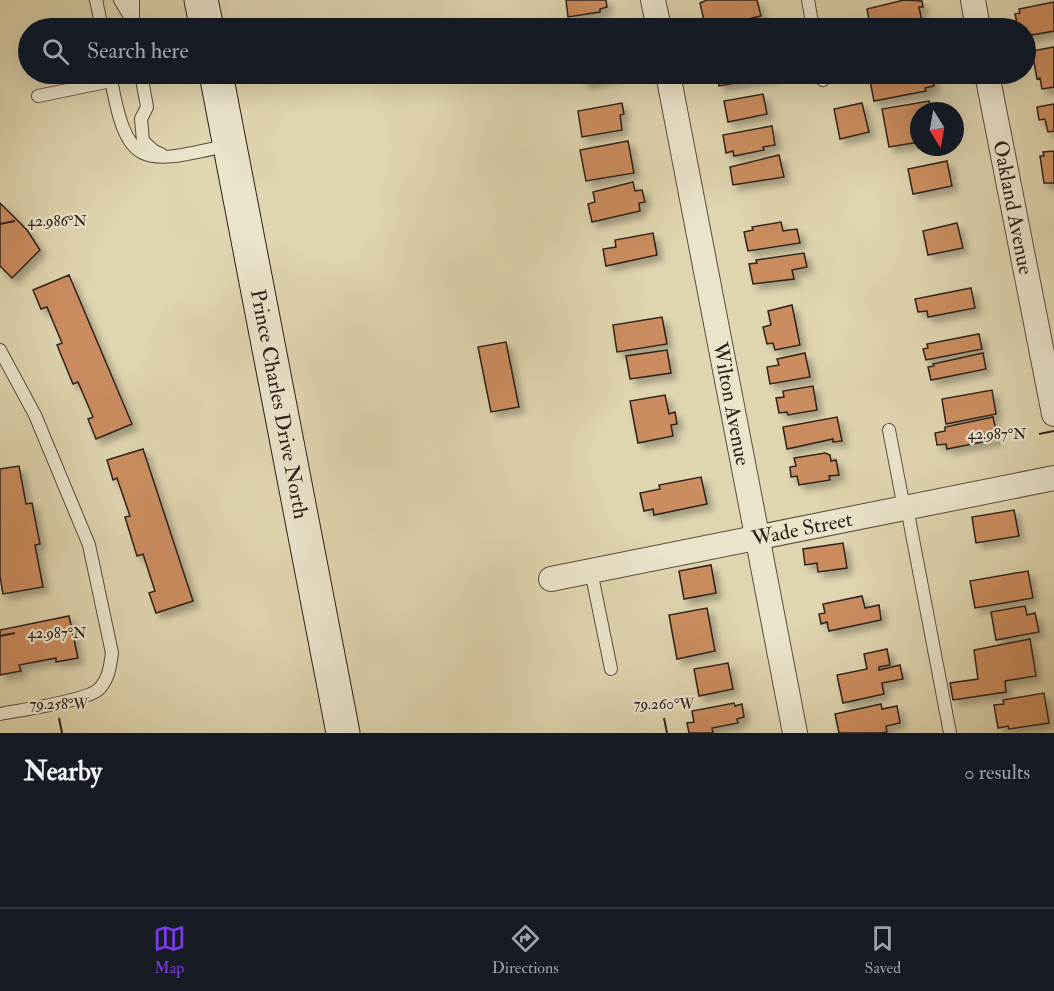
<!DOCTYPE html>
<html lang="en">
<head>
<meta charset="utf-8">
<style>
	body { margin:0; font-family:"IM FELL Double Pica",serif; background:#242831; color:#f1f3f6 }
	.compass { position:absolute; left:910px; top:102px; width:54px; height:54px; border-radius:50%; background:#171b24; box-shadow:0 6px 24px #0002; rotate:169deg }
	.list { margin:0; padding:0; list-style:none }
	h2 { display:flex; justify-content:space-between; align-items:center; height:78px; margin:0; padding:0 24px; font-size:26px }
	h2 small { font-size:20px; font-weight:400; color:#9ea1a6 }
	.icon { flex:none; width:33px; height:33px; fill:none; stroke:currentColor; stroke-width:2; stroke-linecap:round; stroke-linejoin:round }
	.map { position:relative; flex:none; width:1054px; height:733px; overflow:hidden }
	.search { position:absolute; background:#171b24; box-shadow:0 6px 24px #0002; left:18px; right:18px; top:18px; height:66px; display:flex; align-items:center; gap:15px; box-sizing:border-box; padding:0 21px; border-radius:33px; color:#9ea1a6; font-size:22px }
	.sheet { height:174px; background:#171b24 }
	nav { display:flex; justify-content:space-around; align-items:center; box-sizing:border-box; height:84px; border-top:2px solid #363941; background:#171b24; font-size:16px; color:#9ea1a6 }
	nav a { display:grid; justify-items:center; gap:3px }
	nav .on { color:#7c3aed }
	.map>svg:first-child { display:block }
</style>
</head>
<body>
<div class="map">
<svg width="1054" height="733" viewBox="0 0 1054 733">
	<defs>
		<filter id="shadow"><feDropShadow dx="5.5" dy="5.5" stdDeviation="3" flood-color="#0004"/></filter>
	</defs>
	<rect width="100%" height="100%" fill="#dfd5af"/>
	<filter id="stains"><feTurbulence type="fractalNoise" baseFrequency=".00333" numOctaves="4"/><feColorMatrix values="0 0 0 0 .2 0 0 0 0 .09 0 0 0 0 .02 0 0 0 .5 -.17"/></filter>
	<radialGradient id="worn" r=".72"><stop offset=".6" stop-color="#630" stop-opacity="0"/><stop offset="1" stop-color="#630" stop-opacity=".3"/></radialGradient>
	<path fill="#cb8d5f" stroke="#2f201a" stroke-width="1.5" filter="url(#shadow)" d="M 566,0 L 606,0 L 607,7 L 600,9 L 600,12 L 568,17 Z
		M 707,0 L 757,0 L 761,16 L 712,27 L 711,24 L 705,25 L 700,3 Z
		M 904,0 L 922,1 L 923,7 L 919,7 L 922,22 L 875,28 L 874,20 L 869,20 L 867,9 Z
		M 1054,2 L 1054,31 L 1026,36 L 1026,28 L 1018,28 L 1015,14 L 1020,13 L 1019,9 Z
		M 1054,47 L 1054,87 L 1042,89 L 1040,78 L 1037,79 L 1032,51 Z
		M 582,74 L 615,74 L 615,76 L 584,83 Z
		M 717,74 L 770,74 L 771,77 L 719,86 Z
		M 883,74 L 931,74 L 934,86 L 925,88 L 926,91 L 874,101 L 869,76 Z
		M 763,94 L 767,114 L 728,122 L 724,101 Z
		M 929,101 L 931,111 L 919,111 L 919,142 L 889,147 L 882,109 Z
		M 622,103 L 624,114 L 620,115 L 622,130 L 582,137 L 578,111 Z
		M 862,103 L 869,132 L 840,139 L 834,109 Z
		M 1054,104 L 1054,131 L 1048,132 L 1045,119 L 1039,120 L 1037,107 Z
		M 772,126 L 775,145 L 763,147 L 764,150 L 734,156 L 733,151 L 726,153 L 723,135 Z
		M 628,141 L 634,173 L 586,181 L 580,150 Z
		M 1054,151 L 1054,183 L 1044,183 L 1040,156 L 1044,156 L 1043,152 Z
		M 779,155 L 784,177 L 733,185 L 730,167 Z
		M 947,161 L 952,186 L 913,194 L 908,169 Z
		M 633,182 L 635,191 L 642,190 L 645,202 L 639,203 L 640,211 L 592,222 L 588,204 L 595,202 L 593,192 Z
		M 0,203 L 27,230 L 40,250 L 12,278 L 0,266 Z
		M 781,222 L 783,231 L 797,229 L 800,243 L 748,251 L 744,232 L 753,230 L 752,227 Z
		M 957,223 L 963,248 L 928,255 L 923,231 Z
		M 653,233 L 657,255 L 606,266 L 603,249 L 616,247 L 615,240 Z
		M 804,253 L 807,267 L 792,270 L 794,279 L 753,284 L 749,264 L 757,263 L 756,260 Z
		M 69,275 L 132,424 L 96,439 L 88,419 L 93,417 L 78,382 L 73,384 L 57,345 L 62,343 L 47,307 L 41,309 L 33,290 Z
		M 971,288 L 975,308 L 928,317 L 927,311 L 918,312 L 915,299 Z
		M 792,305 L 800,345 L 775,350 L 773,343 L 767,344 L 763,327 L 771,325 L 768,311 Z
		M 662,317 L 667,344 L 617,352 L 613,325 Z
		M 979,334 L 982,349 L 926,360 L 923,349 L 928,348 L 927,344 Z
		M 506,342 L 519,407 L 491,412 L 478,347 Z
		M 667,350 L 671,373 L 630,379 L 626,356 Z
		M 805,353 L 810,377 L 770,384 L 767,367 L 779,365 L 777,359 Z
		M 983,353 L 986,369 L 931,380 L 928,367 L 934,366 L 933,364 Z
		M 813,386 L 817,410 L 788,415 L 787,412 L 779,413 L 776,398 L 784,397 L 783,391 Z
		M 992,390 L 996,414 L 946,424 L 942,399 Z
		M 665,395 L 669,414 L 675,412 L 677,424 L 671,425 L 673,436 L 638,443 L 630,401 Z
		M 837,417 L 842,441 L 833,442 L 833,439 L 787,449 L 783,427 Z
		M 993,417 L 998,439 L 947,449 L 946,444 L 937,445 L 935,433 L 945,431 L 945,427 Z
		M 143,449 L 193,601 L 156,613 L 149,593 L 155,591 L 143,554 L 137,556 L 125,517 L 130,516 L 117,478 L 113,480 L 107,460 Z
		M 825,453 L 830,455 L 831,461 L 836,460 L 839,475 L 829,476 L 830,480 L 799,485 L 797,476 L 791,477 L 790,467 L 796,466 L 794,458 Z
		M 19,466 L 26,504 L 32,503 L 40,544 L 35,545 L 43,587 L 3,594 L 0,576 L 0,469 Z
		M 701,477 L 707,504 L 654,515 L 653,509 L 644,511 L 640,493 L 660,489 L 659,485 Z
		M 1014,510 L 1019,536 L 976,543 L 972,517 Z
		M 843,543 L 847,568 L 818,572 L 817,563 L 805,565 L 803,549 Z
		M 711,565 L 716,593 L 684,599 L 679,571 Z
		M 1028,571 L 1033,598 L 975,608 L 970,581 Z
		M 862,596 L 865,608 L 879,605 L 881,620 L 829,631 L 827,622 L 821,624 L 819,614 L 825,613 L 823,604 Z
		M 1025,606 L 1027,615 L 1035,613 L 1039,632 L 996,640 L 991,612 Z
		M 707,608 L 715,651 L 677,659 L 669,615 Z
		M 69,616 L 78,658 L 56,662 L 56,658 L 19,665 L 21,671 L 0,675 L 0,630 Z
		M 1030,639 L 1036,676 L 1005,681 L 1006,692 L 953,700 L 950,683 L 978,679 L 974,650 Z
		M 887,649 L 890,665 L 879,667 L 879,670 L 900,665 L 903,679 L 882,683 L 884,694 L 843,703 L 837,675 L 867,669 L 864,654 Z
		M 728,663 L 733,689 L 699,696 L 694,669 Z
		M 1044,693 L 1049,723 L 1009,729 L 1008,726 L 998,728 L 994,705 L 1004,704 L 1003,700 Z
		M 734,703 L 735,706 L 742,704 L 744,717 L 737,719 L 738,723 L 712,728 L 713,733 L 689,733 L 687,723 L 694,722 L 692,711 Z
		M 881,704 L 882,709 L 897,706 L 900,723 L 886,726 L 887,732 L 881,733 L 839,733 L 835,714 Z"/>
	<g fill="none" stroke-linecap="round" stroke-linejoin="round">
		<g stroke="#5b4d3f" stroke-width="14">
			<path id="lane" d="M 96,0 L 102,28
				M 120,0 L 131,18
				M 808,0 L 813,28
				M 133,28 L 133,0
				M 110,74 C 127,170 141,165 229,145
				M 141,74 L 147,107 L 141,119 L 143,141 L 154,151 L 161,154
				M 822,74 L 823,80
				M 38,96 L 111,81
				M 0,350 L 35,415 L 89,545 L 112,653 C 110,666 109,678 100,688 C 89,701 20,710 0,714
				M 889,430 L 904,508
				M 907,508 L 950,733
				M 591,571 L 611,669"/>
		</g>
		<g stroke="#5b4d3f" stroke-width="26">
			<g id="street">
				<path d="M 653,0 L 659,28"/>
				<path d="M 973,0 L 978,28"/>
				<path id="s1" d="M 668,74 L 795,733"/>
				<path id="s2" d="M 987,74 L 1054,414"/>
				<path id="s3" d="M 551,579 L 1054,478"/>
			</g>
		</g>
		<g stroke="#2f201a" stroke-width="35">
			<g id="secondary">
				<path d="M 201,0 L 207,28"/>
				<path id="s4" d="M 216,74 L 343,733"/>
			</g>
		</g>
		<use href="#lane" stroke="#eae4cb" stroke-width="12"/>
		<use href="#street" stroke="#eae4cb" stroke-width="24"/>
		<use href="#secondary" stroke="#eae4cb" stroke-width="33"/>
	</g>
	<path fill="none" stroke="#2f201a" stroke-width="2" d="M 0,224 L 15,221M 1039,434 L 1054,431M 0,636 L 15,633M 59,718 L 62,733M 664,718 L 667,733"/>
	<g text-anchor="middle" stroke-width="4.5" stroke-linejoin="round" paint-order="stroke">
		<g font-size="21" fill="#2f201a" stroke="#eae4cb">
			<text dy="7" stroke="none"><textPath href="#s2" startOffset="136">Oakland Avenue</textPath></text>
			<text dy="7" stroke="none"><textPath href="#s4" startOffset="336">Prince Charles Drive North</textPath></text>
			<text dy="7" stroke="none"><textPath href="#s1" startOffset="336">Wilton Avenue</textPath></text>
			<text dy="7" stroke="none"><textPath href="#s3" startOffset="256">Wade Street</textPath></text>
		</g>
	</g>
	<g font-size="15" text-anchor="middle" fill="#2f201a" stroke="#eae4cb" stroke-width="4.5" stroke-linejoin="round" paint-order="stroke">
		<text x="57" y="226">42.986°N</text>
		<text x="997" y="439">42.987°N</text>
		<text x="57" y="638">42.987°N</text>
		<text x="59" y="709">79.258°W</text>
		<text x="664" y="709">79.260°W</text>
	</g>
	<rect width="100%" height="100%" filter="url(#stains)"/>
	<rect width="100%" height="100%" fill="url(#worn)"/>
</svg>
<svg class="compass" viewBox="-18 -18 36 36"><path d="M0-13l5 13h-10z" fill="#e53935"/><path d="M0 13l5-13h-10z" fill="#9ea1a6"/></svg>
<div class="search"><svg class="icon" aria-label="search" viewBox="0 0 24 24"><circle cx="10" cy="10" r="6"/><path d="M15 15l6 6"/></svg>Search here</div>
</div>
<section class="sheet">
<h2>Nearby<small>0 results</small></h2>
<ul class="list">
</ul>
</section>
<nav>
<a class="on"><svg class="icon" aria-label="map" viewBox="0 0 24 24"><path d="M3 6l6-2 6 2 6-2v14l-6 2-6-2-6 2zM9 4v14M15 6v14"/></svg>Map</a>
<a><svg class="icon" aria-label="directions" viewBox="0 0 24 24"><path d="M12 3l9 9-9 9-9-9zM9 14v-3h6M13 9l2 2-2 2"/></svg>Directions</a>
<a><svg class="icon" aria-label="saved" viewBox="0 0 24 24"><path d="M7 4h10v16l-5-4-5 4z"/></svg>Saved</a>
</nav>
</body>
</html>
